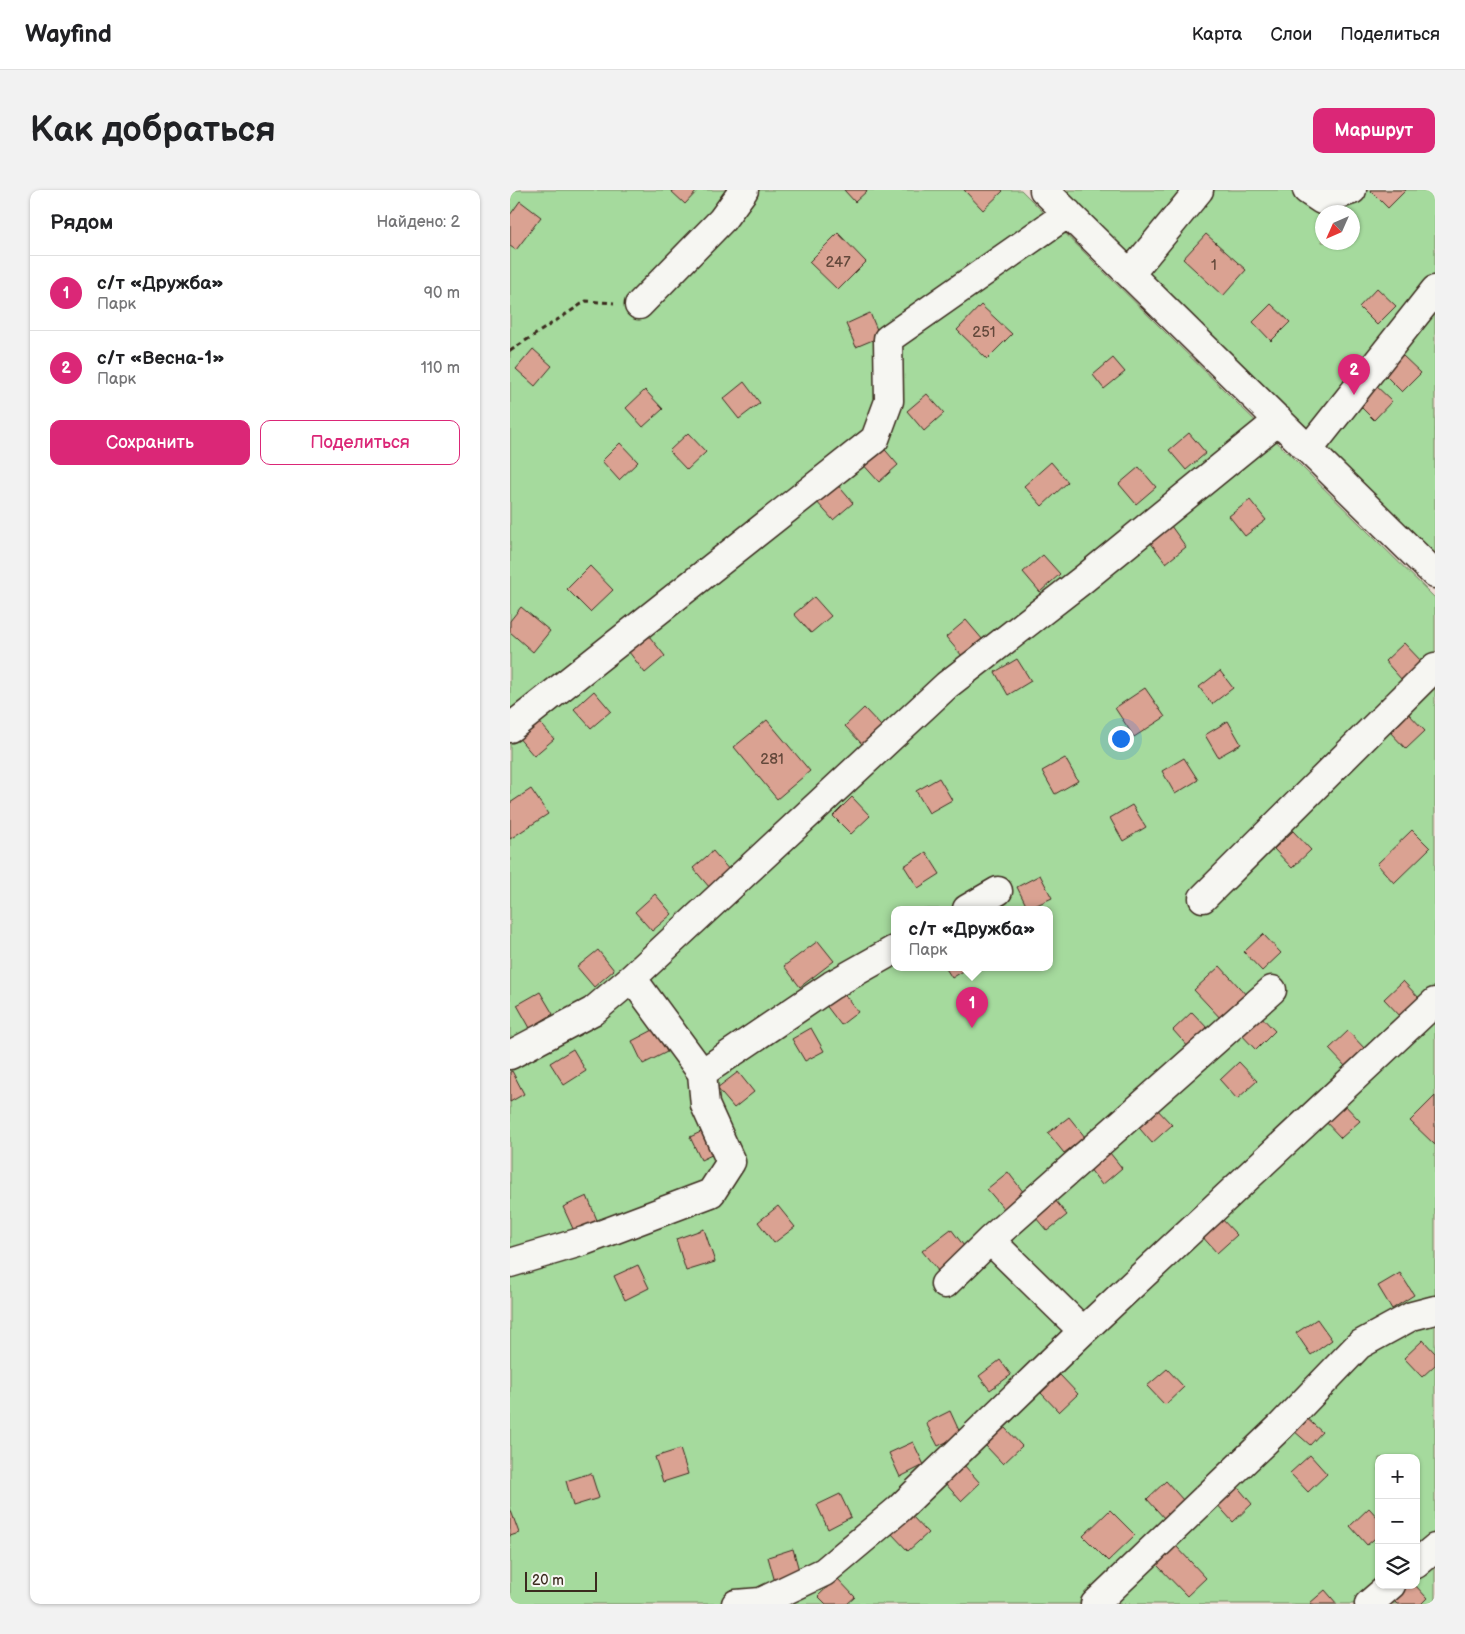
<!DOCTYPE html>
<html lang="ru">
<head>
<meta charset="utf-8">
<style>
	body { margin:0; font-family:"Balsamiq Sans",sans-serif; background:#f2f2f2; color:#202124 }
	.controls { position:absolute; right:15px; bottom:15px; display:grid; overflow:hidden; border-radius:10px; box-shadow:0 1px 4px #0004 }
	.controls button { width:45px; height:45px; display:grid; place-items:center; padding:0; border:0; border-bottom:1px solid #e0e0e0; background:#fff; color:#202124; font:25px sans-serif }
	.compass { position:absolute; left:805px; top:15px; width:45px; height:45px; border-radius:50%; background:#fff; box-shadow:0 1px 4px #0004; rotate:225deg }
	.scale { position:absolute; left:15px; bottom:12px; width:72px; box-sizing:border-box; padding-left:5px; border:2px solid #3b2a1e; border-top:0; font-size:14px; line-height:18px; white-space:nowrap; color:#3b2a1e; -webkit-text-stroke:4px #f6f6f2; paint-order:stroke }
	.you { position:absolute; left:610px; top:548px; width:18px; height:18px; margin:-12px; border:4px solid #fff; border-radius:50%; background:#1a73e8; box-shadow:0 0 0 8px #1a73e833 }
	.badge { display:grid; place-items:center; width:32px; height:32px; border-radius:50%; background:#db2777; color:#fff; font-size:16px; font-weight:700 }
	.pin { position:absolute; translate:-50% -41px; filter:drop-shadow(0 1px 2px #0008) }
	.pin::after { content:''; position:absolute; top:26px; width:18px; height:15px; background:inherit; clip-path:polygon(0 0,100% 0,50% 100%) }
	.popup { position:absolute; left:381px; top:716px; width:162px; height:65px; box-sizing:border-box; display:grid; place-content:center; border-radius:10px; background:#fff; filter:drop-shadow(0 1px 4px #0005); font-size:16px; white-space:nowrap; color:#757577 }
	.popup b { font-size:19px; color:#202124 }
	.popup::after { content:''; position:absolute; left:50%; top:100%; margin-left:-10px; border:10px solid transparent; border-top-color:#fff }
	.list { margin:0; padding:0; list-style:none }
	h2 { display:flex; justify-content:space-between; align-items:center; height:65px; margin:0; padding:0 20px; font-size:21px }
	h2 small { font-size:16px; font-weight:400; color:#757577 }
	.list li { display:grid; grid-template-columns:32px 1fr auto; gap:15px; align-items:center; box-sizing:border-box; height:75px; padding:0 20px; border-top:1px solid #e0e0e0 }
	.list b { display:block; font-size:19px; white-space:nowrap }
	.list p { margin:0; font-size:16px; white-space:nowrap; color:#757577 }
	.list em { font-size:16px; font-style:normal; color:#757577 }
	.actions { display:flex; gap:10px; padding:15px 20px }
	.actions a { flex:1; padding:11px 0; border:1px solid #db2777; border-radius:10px; text-align:center; font-size:18px; color:#db2777 }
	.actions .main { background:#db2777; color:#fff }
	.icon { flex:none; width:28px; height:28px; fill:none; stroke:currentColor; stroke-width:2; stroke-linecap:round; stroke-linejoin:round }
	.map { position:relative; flex:none; width:925px; height:1414px; overflow:hidden; border-radius:10px }
	header { display:flex; align-items:center; gap:30px; box-sizing:border-box; height:70px; padding:0 25px; background:#fff; border-bottom:1px solid #e0e0e0 }
	header strong { font-size:24px }
	nav { display:flex; gap:28px; margin-inline-start:auto; font-size:18px }
	.intro { display:flex; align-items:center; justify-content:space-between; box-sizing:border-box; height:120px; padding:0 30px }
	h1 { margin:0; font-size:35px }
	.button { padding:12px 22px; border-radius:10px; background:#db2777; color:#fff; font-size:18px; font-weight:700 }
	main { display:flex; gap:30px; padding:0 30px }
	aside { flex:1; background:#fff; border-radius:10px; box-shadow:0 1px 4px #0004 }
	.map>svg:first-child { display:block }
</style>
</head>
<body>
<header>
<strong>Wayfind</strong>
<nav><a>Карта</a><a>Слои</a><a>Поделиться</a></nav>
</header>
<div class="intro"><h1>Как добраться</h1><a class="button">Маршрут</a></div>
<main>
<aside>
<h2>Рядом<small>Найдено: 2</small></h2>
<ul class="list">
<li><span class="badge">1</span><div><b>с/т «Дружба»</b><p>Парк</p></div><em>90 m</em></li>
<li><span class="badge">2</span><div><b>с/т «Весна-1»</b><p>Парк</p></div><em>110 m</em></li>
</ul>
<div class="actions"><a class="main">Сохранить</a><a>Поделиться</a></div>
</aside>
<div class="map">
<svg width="925" height="1414" viewBox="0 0 925 1414">
	<rect width="100%" height="100%" fill="#eeddd5"/>
	<filter id="ink" filterUnits="userSpaceOnUse"><feTurbulence type="fractalNoise" baseFrequency=".02" numOctaves="2"/><feDisplacementMap in="SourceGraphic" scale="10" xChannelSelector="R" yChannelSelector="G"/><feConvolveMatrix kernelMatrix="1 2 1 2 8 2 1 2 1" color-interpolation-filters="sRGB"/></filter>
	<g filter="url(#ink)">
		<path fill="#a5da9d" stroke="#70825e" fill-rule="evenodd" d="M 0,0 L 511,0 L 925,408 L 925,1414 L 0,1414 ZM 384,719 L 540,719 L 540,777 L 384,777 ZM 869,1268 L 906,1268 L 906,1395 L 869,1395 Z
			M 552,0 L 925,0 L 925,363 ZM 812,22 L 842,22 L 842,52 L 812,52 Z"/>
		<path fill="#daa292" stroke="#3b2a1e" d="M 160,0 L 188,0 L 175,14 Z
			M 334,0 L 358,0 L 345,12 Z
			M 454,0 L 492,0 L 493,1 L 473,20 Z
			M 860,0 L 896,0 L 878,18 Z
			M 10,11 L 31,27 L 6,60 L 0,56 L 0,25 Z
			M 328,43 L 356,72 L 328,100 L 299,72 Z
			M 696,44 L 736,80 L 713,106 L 673,69 Z
			M 867,98 L 886,116 L 867,135 L 849,117 Z
			M 761,114 L 780,132 L 761,151 L 743,132 Z
			M 471,115 L 502,144 L 477,169 L 447,140 Z
			M 360,123 L 370,147 L 346,157 L 336,134 Z
			M 23,159 L 42,176 L 25,196 L 6,179 Z
			M 892,165 L 911,183 L 892,202 L 874,184 Z
			M 603,168 L 615,182 L 594,199 L 583,185 Z
			M 234,192 L 250,213 L 229,229 L 213,209 Z
			M 863,193 L 882,211 L 864,230 L 845,211 Z
			M 135,200 L 153,219 L 133,237 L 116,218 Z
			M 417,204 L 434,223 L 414,241 L 397,221 Z
			M 178,243 L 196,262 L 177,280 L 159,261 Z
			M 679,243 L 696,263 L 676,280 L 659,260 Z
			M 110,253 L 128,272 L 109,290 L 92,271 Z
			M 371,255 L 388,275 L 369,292 L 351,272 Z
			M 541,272 L 558,292 L 532,316 L 514,296 Z
			M 629,277 L 646,297 L 626,314 L 609,294 Z
			M 326,293 L 343,313 L 323,330 L 306,311 Z
			M 740,310 L 756,330 L 735,346 L 719,326 Z
			M 661,336 L 676,357 L 656,373 L 640,352 Z
			M 533,365 L 550,384 L 530,402 L 513,382 Z
			M 80,376 L 103,400 L 80,422 L 57,399 Z
			M 304,407 L 321,426 L 301,443 L 284,424 Z
			M 11,417 L 40,441 L 23,462 L 0,442 L 0,431 Z
			M 456,430 L 473,450 L 453,467 L 436,447 Z
			M 139,446 L 155,466 L 135,483 L 119,462 Z
			M 894,453 L 912,472 L 892,490 L 875,471 Z
			M 507,469 L 521,491 L 498,505 L 485,482 Z
			M 710,481 L 723,498 L 702,514 L 689,497 Z
			M 635,498 L 655,527 L 624,547 L 605,518 Z
			M 84,501 L 101,521 L 81,538 L 64,519 Z
			M 354,518 L 372,537 L 353,555 L 335,536 Z
			M 897,522 L 915,541 L 896,559 L 878,540 Z
			M 27,529 L 44,549 L 24,566 L 7,546 Z
			M 257,530 L 300,581 L 267,609 L 224,557 Z
			M 718,531 L 731,554 L 708,567 L 695,545 Z
			M 555,568 L 568,591 L 545,604 L 532,581 Z
			M 674,568 L 688,590 L 665,604 L 652,581 Z
			M 429,588 L 442,610 L 419,623 L 406,601 Z
			M 21,599 L 38,624 L 0,649 L 0,613 Z
			M 342,607 L 360,626 L 341,644 L 323,626 Z
			M 622,615 L 636,637 L 613,651 L 600,628 Z
			M 902,640 L 920,658 L 884,693 L 867,674 Z
			M 783,641 L 801,660 L 782,678 L 764,659 Z
			M 203,661 L 220,681 L 200,698 L 183,678 Z
			M 416,662 L 430,684 L 408,698 L 394,676 Z
			M 530,685 L 542,708 L 518,719 L 507,697 Z
			M 145,704 L 162,724 L 142,741 L 125,722 Z
			M 753,744 L 771,763 L 752,781 L 734,762 Z
			M 308,751 L 324,771 L 290,797 L 274,776 Z
			M 88,760 L 104,780 L 84,797 L 67,777 Z
			M 710,776 L 738,807 L 713,831 L 684,800 Z
			M 435,777 L 460,777 L 442,788 Z
			M 893,791 L 911,810 L 892,828 L 874,809 Z
			M 332,801 L 348,822 L 331,835 L 315,814 Z
			M 30,802 L 43,824 L 20,838 L 7,815 Z
			M 682,822 L 700,841 L 680,859 L 663,840 Z
			M 747,822 L 765,841 L 746,860 L 728,841 Z
			M 301,838 L 314,861 L 295,871 L 282,849 Z
			M 145,839 L 157,862 L 133,874 L 122,851 Z
			M 838,841 L 856,860 L 837,878 L 819,859 Z
			M 63,859 L 76,881 L 54,895 L 40,873 Z
			M 729,872 L 747,891 L 727,909 L 710,890 Z
			M 2,881 L 14,904 L 0,912 L 0,882 Z
			M 228,882 L 244,902 L 224,918 L 207,898 Z
			M 925,906 L 925,955 L 900,931 Z
			M 832,912 L 850,931 L 831,948 L 813,929 Z
			M 644,916 L 662,935 L 642,953 L 625,933 Z
			M 559,927 L 575,947 L 554,963 L 538,943 Z
			M 195,940 L 206,963 L 191,970 L 180,947 Z
			M 596,958 L 612,978 L 592,995 L 576,974 Z
			M 498,982 L 514,1003 L 494,1019 L 477,999 Z
			M 541,1005 L 557,1025 L 537,1041 L 520,1021 Z
			M 77,1006 L 87,1030 L 64,1041 L 53,1017 Z
			M 268,1016 L 285,1037 L 264,1053 L 248,1032 Z
			M 709,1026 L 727,1045 L 707,1063 L 690,1044 Z
			M 194,1039 L 205,1072 L 176,1081 L 166,1049 Z
			M 441,1039 L 457,1060 L 429,1082 L 412,1061 Z
			M 128,1075 L 139,1098 L 115,1110 L 104,1086 Z
			M 890,1083 L 904,1105 L 882,1119 L 868,1096 Z
			M 807,1129 L 822,1150 L 801,1165 L 786,1143 Z
			M 913,1150 L 925,1163 L 925,1175 L 912,1187 L 894,1168 Z
			M 490,1170 L 501,1185 L 480,1200 L 469,1186 Z
			M 657,1179 L 674,1197 L 655,1215 L 637,1196 Z
			M 550,1185 L 568,1204 L 549,1222 L 531,1203 Z
			M 440,1221 L 451,1245 L 428,1256 L 416,1233 Z
			M 795,1227 L 812,1242 L 800,1255 L 783,1240 Z
			M 494,1237 L 512,1256 L 493,1274 L 475,1255 Z
			M 403,1252 L 414,1275 L 390,1287 L 379,1263 Z
			M 170,1259 L 178,1284 L 153,1292 L 145,1267 Z
			M 800,1265 L 817,1284 L 798,1302 L 780,1283 Z
			M 453,1274 L 470,1293 L 451,1311 L 434,1292 Z
			M 81,1283 L 89,1308 L 63,1316 L 56,1291 Z
			M 656,1291 L 674,1311 L 655,1329 L 637,1309 Z
			M 725,1294 L 742,1314 L 723,1332 L 705,1312 Z
			M 330,1304 L 341,1327 L 318,1339 L 307,1315 Z
			M 0,1318 L 9,1343 L 0,1346 Z
			M 859,1318 L 869,1329 L 869,1345 L 857,1355 L 840,1336 Z
			M 600,1320 L 625,1345 L 598,1371 L 573,1346 Z
			M 400,1324 L 418,1343 L 398,1361 L 380,1342 Z
			M 666,1356 L 696,1388 L 677,1406 L 646,1374 Z
			M 283,1359 L 290,1384 L 265,1392 L 258,1367 Z
			M 327,1388 L 345,1407 L 337,1414 L 316,1414 L 308,1406 Z
			M 893,1395 L 905,1395 L 917,1408 L 911,1414 L 887,1414 L 880,1407 Z
			M 815,1400 L 827,1414 L 801,1414 L 800,1413 Z"/>
		<g fill="none" stroke-linecap="round" stroke-linejoin="round">
			<g stroke="#3b2a1e" stroke-width="31">
				<path id="minor" d="M 534,0 L 925,384
					M 797,0 L 812,10 L 842,0
					M 620,84 L 689,0
					M 129,115 L 212,30 L 234,0
					M 799,259 L 925,100
					M 0,538 L 365,249 L 379,211 L 378,149 L 558,23
					M 693,708 L 925,477
					M 457,719 L 488,701
					M 0,865 L 83,821 L 122,788 L 437,495 L 570,392 L 769,230
					M 192,883 L 322,795 L 384,760
					M 480,1050 L 573,1141
					M 0,1073 L 74,1051 L 201,1003 L 221,972 L 195,915 L 192,883 L 122,788
					M 435,1094 L 480,1050 L 762,800
					M 906,1374 L 925,1358
					M 226,1414 L 251,1412 L 314,1382 L 389,1319 L 573,1141 L 925,812
					M 585,1414 L 770,1237 L 849,1155 L 902,1126 L 925,1120
					M 859,1414 L 881,1395"/>
			</g>
			<path stroke="#3b2a1e" stroke-width="3" stroke-dasharray="5 4" stroke-linecap="butt" d="M 0,161 L 76,111 L 104,113"/>
			<use href="#minor" stroke="#f6f6f2" stroke-width="28"/>
		</g>
	</g>
	<g text-anchor="middle" stroke-width="4.5" stroke-linejoin="round" paint-order="stroke">
		<g font-size="15" fill="#63483b">
			<text x="328" y="77">247</text>
			<text x="704" y="80">1</text>
			<text x="474" y="147">251</text>
			<text x="262" y="574">281</text>
		</g>
	</g>
</svg>
<div class="controls">
<button>+</button>
<button>−</button>
<button><svg class="icon" aria-label="layers" viewBox="0 0 24 24"><path d="M12 4l9 5-9 5-9-5zM3 14l9 5 9-5"/></svg></button>
</div>
<svg class="compass" viewBox="-18 -18 36 36"><path d="M0-13l5 13h-10z" fill="#e53935"/><path d="M0 13l5-13h-10z" fill="#757577"/></svg>
<div class="scale">20 m</div>
<div class="you"></div>
<div class="pin badge" style="left:462px;top:838px">1</div>
<div class="popup"><b>с/т «Дружба»</b>Парк</div>
<div class="pin badge" style="left:844px;top:205px">2</div>
</div>
</main>
</body>
</html>
